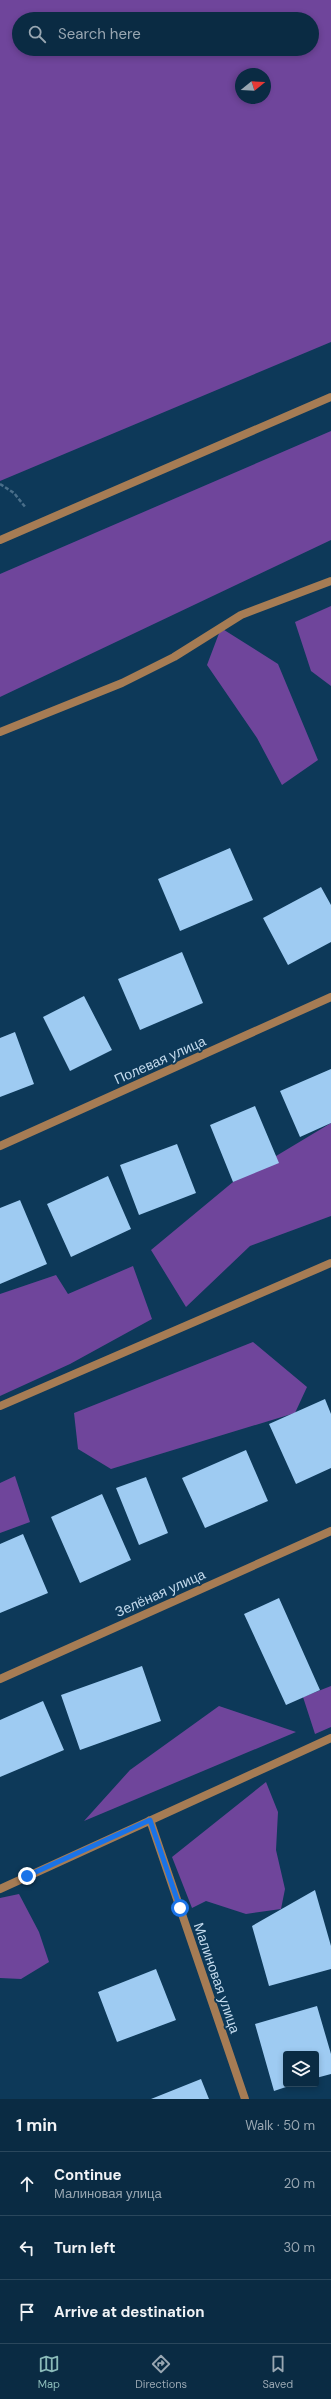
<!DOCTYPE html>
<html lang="en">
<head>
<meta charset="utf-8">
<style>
	body { margin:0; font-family:"DM Sans",sans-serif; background:#13334a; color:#f1f3f6 }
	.controls { position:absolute; right:12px; bottom:12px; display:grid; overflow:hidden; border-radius:4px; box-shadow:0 2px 6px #0003 }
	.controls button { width:36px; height:36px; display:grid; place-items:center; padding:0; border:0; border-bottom:1px solid #2a475c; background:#0a2b43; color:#f1f3f6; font:20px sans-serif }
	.compass { position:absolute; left:235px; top:68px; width:36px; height:36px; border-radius:50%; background:#0a2b43; box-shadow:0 2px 6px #0003; rotate:72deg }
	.stop { position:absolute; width:12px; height:12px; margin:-9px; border:3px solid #1a73e8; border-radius:50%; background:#fff }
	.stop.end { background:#1a73e8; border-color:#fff; box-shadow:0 1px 4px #0008 }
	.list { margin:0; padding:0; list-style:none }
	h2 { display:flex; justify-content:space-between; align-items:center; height:52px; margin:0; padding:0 16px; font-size:17px }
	h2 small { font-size:13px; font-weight:400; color:#99a7b2 }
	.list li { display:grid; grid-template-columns:26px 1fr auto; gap:12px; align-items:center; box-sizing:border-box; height:64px; padding:0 16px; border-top:1px solid #2a475c }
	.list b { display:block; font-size:15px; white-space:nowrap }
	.list p { margin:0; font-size:13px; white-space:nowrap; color:#99a7b2 }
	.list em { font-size:13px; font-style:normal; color:#99a7b2 }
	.icon { flex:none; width:22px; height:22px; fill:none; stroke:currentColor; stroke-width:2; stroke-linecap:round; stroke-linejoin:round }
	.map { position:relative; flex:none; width:331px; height:2099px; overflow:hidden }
	.search { position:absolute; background:#0a2b43; box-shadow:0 2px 6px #0003; left:12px; right:12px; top:12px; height:44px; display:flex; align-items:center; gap:10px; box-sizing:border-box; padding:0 14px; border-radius:22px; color:#99a7b2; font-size:15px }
	.sheet { height:244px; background:#0a2b43 }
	nav { display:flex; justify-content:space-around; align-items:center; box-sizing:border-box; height:56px; border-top:1px solid #2a475c; background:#0a2b43; font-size:11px; color:#99a7b2 }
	nav a { display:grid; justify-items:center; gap:2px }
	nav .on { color:#8bbbb9 }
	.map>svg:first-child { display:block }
</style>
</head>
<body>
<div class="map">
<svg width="331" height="2099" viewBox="0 0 331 2099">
	<rect width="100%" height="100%" fill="#0d3959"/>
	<path fill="#6f459b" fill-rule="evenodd" d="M 0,0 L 331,0 L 331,342 L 0,481 ZM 19,19 L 312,19 L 312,49 L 19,49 ZM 241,74 L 265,74 L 265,98 L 241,98 Z
		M 331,431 L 331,540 L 0,697 L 0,574 Z
		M 331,606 L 331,686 L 311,671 L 295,622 Z
		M 221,628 L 278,664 L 318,760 L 282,785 L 257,738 L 207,665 Z
		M 331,1123 L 331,1216 L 250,1246 L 186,1307 L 151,1250 L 233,1182 Z
		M 133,1266 L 152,1319 L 70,1364 L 0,1396 L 0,1294 L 56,1275 L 68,1294 Z
		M 253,1342 L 307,1387 L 295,1413 L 111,1469 L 78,1449 L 74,1413 Z
		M 15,1476 L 30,1522 L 0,1533 L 0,1483 Z
		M 331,1686 L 331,1727 L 315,1734 L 303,1697 Z
		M 219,1706 L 296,1732 L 84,1821 L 130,1770 Z
		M 266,1782 L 278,1812 L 276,1850 L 285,1889 L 281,1909 L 246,1914 L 206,1901 L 192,1908 L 172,1857 Z
		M 19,1894 L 39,1932 L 49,1962 L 21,1979 L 0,1978 L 0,1898 Z"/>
	<path fill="#9ecbf2" d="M 230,848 L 253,900 L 180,931 L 158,879 Z
		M 321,887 L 331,905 L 331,942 L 288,965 L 263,918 Z
		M 182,952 L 203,1003 L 140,1030 L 118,979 Z
		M 84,996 L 112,1050 L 70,1071 L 43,1017 Z
		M 15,1032 L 34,1084 L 0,1097 L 0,1038 Z
		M 331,1069 L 331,1123 L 300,1137 L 280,1091 Z
		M 255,1106 L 279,1163 L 233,1182 L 210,1125 Z
		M 177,1144 L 196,1193 L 139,1215 L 120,1165 Z
		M 108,1176 L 131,1229 L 71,1257 L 47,1204 Z
		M 20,1200 L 47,1264 L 0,1284 L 0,1208 Z
		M 325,1399 L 331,1414 L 331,1468 L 296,1484 L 269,1424 Z
		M 246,1450 L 268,1501 L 205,1528 L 182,1478 Z
		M 146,1477 L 168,1533 L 139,1545 L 116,1488 Z
		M 102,1494 L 131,1560 L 80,1583 L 51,1517 Z
		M 23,1534 L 48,1593 L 0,1613 L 0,1544 Z
		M 279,1598 L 320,1690 L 286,1705 L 244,1614 Z
		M 142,1666 L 161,1721 L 80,1750 L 61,1695 Z
		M 43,1701 L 64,1750 L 0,1777 L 0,1720 Z
		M 315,1890 L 331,1946 L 331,1969 L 269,1986 L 252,1926 Z
		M 156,1969 L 176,2020 L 117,2042 L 98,1992 Z
		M 317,2006 L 331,2054 L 331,2074 L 316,2078 L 316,2054 L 286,2054 L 286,2084 L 295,2084 L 274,2091 L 255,2024 Z
		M 201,2079 L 209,2099 L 151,2099 Z"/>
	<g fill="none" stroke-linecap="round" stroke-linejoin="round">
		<path stroke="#4a6f8a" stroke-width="2.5" stroke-dasharray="4 2" stroke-linecap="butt" d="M 0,484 L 14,493 L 26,508"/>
		<path stroke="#a67c54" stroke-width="8" d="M 0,540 L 331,397
			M 0,732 L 122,683 L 174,657 L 241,615 L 331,581
			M 0,1146 L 331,997
			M 0,1406 L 331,1263
			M 0,1679 L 331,1531
			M 150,1820 L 245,2099
			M 0,1889 L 331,1738"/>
	</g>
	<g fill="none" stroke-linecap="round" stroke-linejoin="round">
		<path stroke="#1a73e8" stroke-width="5" d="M 27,1876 L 150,1820 L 180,1908"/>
	</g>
	<g text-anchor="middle" stroke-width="4" stroke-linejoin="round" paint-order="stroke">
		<g font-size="14" fill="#c2d9ec" stroke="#0d3959">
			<text transform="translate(160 1060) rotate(-24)" y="5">Полевая улица</text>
			<text transform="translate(160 1593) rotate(-24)" y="5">Зелёная улица</text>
			<text transform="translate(217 1978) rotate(71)" y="5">Малиновая улица</text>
		</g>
	</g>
</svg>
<div class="controls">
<button><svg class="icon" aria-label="layers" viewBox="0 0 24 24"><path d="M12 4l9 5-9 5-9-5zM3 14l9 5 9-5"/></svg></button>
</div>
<svg class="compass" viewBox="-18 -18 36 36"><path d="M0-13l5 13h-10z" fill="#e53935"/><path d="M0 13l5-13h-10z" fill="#99a7b2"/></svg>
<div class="stop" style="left:180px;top:1908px"></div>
<div class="stop end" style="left:27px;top:1876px"></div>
<div class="search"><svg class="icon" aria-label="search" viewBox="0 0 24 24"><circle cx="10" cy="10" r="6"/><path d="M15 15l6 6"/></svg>Search here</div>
</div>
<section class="sheet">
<h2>1 min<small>Walk · 50 m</small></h2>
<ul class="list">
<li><svg class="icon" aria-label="ahead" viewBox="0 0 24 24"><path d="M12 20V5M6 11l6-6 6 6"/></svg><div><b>Continue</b><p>Малиновая улица</p></div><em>20 m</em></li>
<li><svg class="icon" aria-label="left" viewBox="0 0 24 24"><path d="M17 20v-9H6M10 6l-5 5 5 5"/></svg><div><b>Turn left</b></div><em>30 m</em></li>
<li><svg class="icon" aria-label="arrive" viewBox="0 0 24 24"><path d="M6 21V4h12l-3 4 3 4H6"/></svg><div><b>Arrive at destination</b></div></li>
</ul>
</section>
<nav>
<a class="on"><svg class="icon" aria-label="map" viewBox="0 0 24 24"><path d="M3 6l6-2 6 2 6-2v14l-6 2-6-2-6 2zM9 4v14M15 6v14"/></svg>Map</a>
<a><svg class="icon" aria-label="directions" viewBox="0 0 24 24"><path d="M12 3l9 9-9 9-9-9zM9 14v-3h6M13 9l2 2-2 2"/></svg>Directions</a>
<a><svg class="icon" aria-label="saved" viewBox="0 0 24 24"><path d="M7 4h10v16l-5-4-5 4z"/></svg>Saved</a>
</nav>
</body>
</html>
